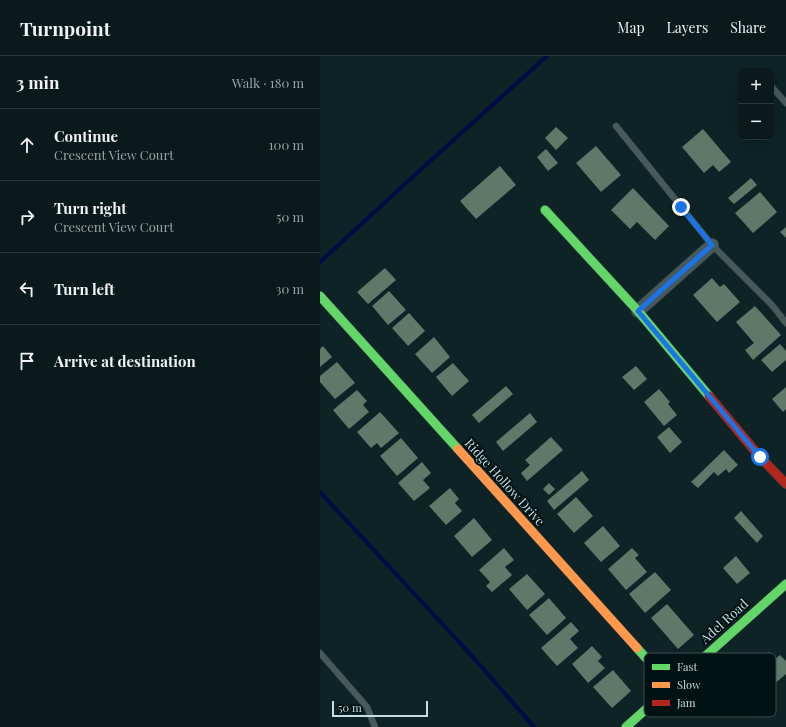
<!DOCTYPE html>
<html lang="en">
<head>
<meta charset="utf-8">
<style>
	body { margin:0; font-family:"Playfair Display",serif; background:#182729; color:#f1f3f6 }
	.controls { position:absolute; right:12px; top:12px; display:grid; overflow:hidden; border-radius:8px; box-shadow:0 4px 16px #0002 }
	.controls button { width:36px; height:36px; display:grid; place-items:center; padding:0; border:0; border-bottom:1px solid #2a383b; background:#0a1a1c; color:#f1f3f6; font:20px sans-serif }
	.scale { position:absolute; left:12px; bottom:10px; width:96px; box-sizing:border-box; padding-left:4px; border:2px solid #c5dee1; border-top:0; font-size:11px; line-height:14px; white-space:nowrap; color:#c5dee1; -webkit-text-stroke:3px #011214; paint-order:stroke }
	.stop { position:absolute; width:12px; height:12px; margin:-9px; border:3px solid #1a73e8; border-radius:50%; background:#fff }
	.stop.end { background:#1a73e8; border-color:#fff; box-shadow:0 1px 4px #0008 }
	.list { margin:0; padding:0; list-style:none }
	h2 { display:flex; justify-content:space-between; align-items:center; height:52px; margin:0; padding:0 16px; font-size:17px }
	h2 small { font-size:13px; font-weight:400; color:#99a1a3 }
	.list li { display:grid; grid-template-columns:26px 1fr auto; gap:12px; align-items:center; box-sizing:border-box; height:72px; padding:0 16px; border-top:1px solid #2a383b }
	.list b { display:block; font-size:15px; white-space:nowrap }
	.list p { margin:0; font-size:13px; white-space:nowrap; color:#99a1a3 }
	.list em { font-size:13px; font-style:normal; color:#99a1a3 }
	.icon { flex:none; width:22px; height:22px; fill:none; stroke:currentColor; stroke-width:2; stroke-linecap:round; stroke-linejoin:round }
	.map { position:relative; flex:none; width:466px; height:671px; overflow:hidden }
	header { display:flex; align-items:center; gap:24px; box-sizing:border-box; height:56px; padding:0 20px; background:#0a1a1c; border-bottom:1px solid #2a383b }
	header strong { font-size:19px }
	nav { display:flex; gap:22px; margin-inline-start:auto; font-size:14px }
	main { display:flex }
	aside { flex:1; background:#0a1a1c }
	.map>svg:first-child { display:block }
</style>
</head>
<body>
<header>
<strong>Turnpoint</strong>
<nav><a>Map</a><a>Layers</a><a>Share</a></nav>
</header>
<main>
<aside>
<h2>3 min<small>Walk · 180 m</small></h2>
<ul class="list">
<li><svg class="icon" aria-label="ahead" viewBox="0 0 24 24"><path d="M12 20V5M6 11l6-6 6 6"/></svg><div><b>Continue</b><p>Crescent View Court</p></div><em>100 m</em></li>
<li><svg class="icon" aria-label="right" viewBox="0 0 24 24"><path d="M7 20v-9h11M14 6l5 5-5 5"/></svg><div><b>Turn right</b><p>Crescent View Court</p></div><em>50 m</em></li>
<li><svg class="icon" aria-label="left" viewBox="0 0 24 24"><path d="M17 20v-9H6M10 6l-5 5 5 5"/></svg><div><b>Turn left</b></div><em>30 m</em></li>
<li><svg class="icon" aria-label="arrive" viewBox="0 0 24 24"><path d="M6 21V4h12l-3 4 3 4H6"/></svg><div><b>Arrive at destination</b></div></li>
</ul>
</aside>
<div class="map">
<svg width="466" height="671" viewBox="0 0 466 671">
	<rect width="100%" height="100%" fill="#0d2325"/>
	<g fill="none" stroke-linecap="round" stroke-linejoin="round">
		<path stroke="#010a45" stroke-width="4" d="M 0,206 L 109,106 L 227,0
			M 0,436 L 153,601 L 214,671"/>
	</g>
	<path fill="#5e7969" d="M 236,71 L 248,82 L 236,94 L 225,82 Z
		M 383,73 L 411,106 L 399,116 L 393,109 L 384,117 L 362,91 Z
		M 276,90 L 301,119 L 281,136 L 256,107 Z
		M 226,93 L 238,107 L 228,115 L 217,101 Z
		M 180,110 L 196,129 L 156,163 L 140,145 Z
		M 431,122 L 437,129 L 414,148 L 408,142 Z
		M 313,132 L 349,170 L 335,184 L 317,166 L 310,173 L 291,154 Z
		M 440,136 L 457,156 L 433,177 L 415,157 Z
		M 466,171 L 466,182 L 460,176 Z
		M 65,212 L 76,224 L 48,248 L 37,236 Z
		M 392,222 L 400,231 L 404,228 L 420,246 L 397,266 L 373,239 Z
		M 69,235 L 86,254 L 68,269 L 52,250 Z
		M 435,250 L 461,279 L 433,304 L 425,294 L 434,287 L 416,266 Z
		M 89,257 L 105,275 L 88,290 L 72,272 Z
		M 114,281 L 130,301 L 112,317 L 95,298 Z
		M 460,288 L 466,295 L 466,304 L 452,316 L 441,304 Z
		M 3,290 L 12,301 L 0,311 L 0,293 Z
		M 17,306 L 35,327 L 15,343 L 0,326 L 0,320 Z
		M 133,307 L 149,325 L 132,340 L 116,321 Z
		M 316,310 L 327,323 L 314,334 L 302,321 Z
		M 186,330 L 193,338 L 159,367 L 152,359 Z
		M 466,331 L 466,353 L 463,356 L 452,343 Z
		M 339,333 L 350,346 L 348,348 L 357,359 L 344,370 L 324,346 Z
		M 37,334 L 47,345 L 43,349 L 49,356 L 29,373 L 13,354 Z
		M 60,356 L 79,377 L 61,392 L 57,387 L 51,392 L 37,376 Z
		M 210,357 L 217,366 L 183,395 L 176,386 Z
		M 349,371 L 362,386 L 350,397 L 337,381 Z
		M 231,381 L 243,394 L 207,425 L 201,417 L 210,409 L 205,404 Z
		M 81,382 L 98,402 L 77,420 L 60,400 Z
		M 404,394 L 418,409 L 409,417 L 406,413 L 398,420 L 394,416 L 378,432 L 371,426 Z
		M 102,406 L 111,417 L 103,424 L 110,432 L 94,445 L 78,427 Z
		M 262,415 L 269,424 L 234,454 L 227,445 Z
		M 229,427 L 235,433 L 229,439 L 223,433 Z
		M 130,432 L 139,443 L 135,447 L 142,455 L 126,469 L 109,450 Z
		M 256,441 L 273,460 L 254,477 L 237,458 Z
		M 421,455 L 443,480 L 437,487 L 414,462 Z
		M 154,462 L 172,484 L 152,501 L 134,480 Z
		M 283,470 L 300,490 L 281,506 L 264,487 Z
		M 184,492 L 194,504 L 185,511 L 192,519 L 172,536 L 166,530 L 170,526 L 159,514 Z
		M 312,492 L 319,499 L 315,502 L 327,516 L 306,534 L 288,513 Z
		M 416,500 L 430,517 L 417,528 L 403,512 Z
		M 335,516 L 351,534 L 325,557 L 309,538 Z
		M 207,518 L 225,538 L 207,554 L 189,533 Z
		M 229,542 L 246,562 L 227,579 L 209,559 Z
		M 347,548 L 374,579 L 358,593 L 331,562 Z
		M 251,566 L 259,575 L 250,583 L 258,592 L 237,610 L 221,592 Z
		M 272,590 L 282,601 L 278,605 L 285,612 L 268,627 L 252,608 Z
		M 449,596 L 455,603 L 460,599 L 466,605 L 466,618 L 453,629 L 435,608 Z
		M 293,614 L 311,635 L 292,652 L 273,631 Z"/>
	<g fill="none" stroke-linecap="round" stroke-linejoin="round">
		<g stroke="#2f3f40" stroke-width="7">
			<path id="lane" d="M 451,30 L 466,47
				M 296,70 L 392,189 L 452,249 L 466,267
				M 0,597 L 47,651 L 55,671"/>
		</g>
		<g stroke="#2f3f40" stroke-width="14">
			<path id="street" d="M 318,255 L 392,189"/>
		</g>
		<g stroke="#2f3f40" stroke-width="10">
			<path id="fast" d="M 225,154 L 318,255 L 389,340
				M 0,240 L 138,393
				M 317,592 L 351,630
				M 306,671 L 466,528"/>
		</g>
		<g stroke="#2f3f40" stroke-width="10">
			<path id="slow" d="M 138,393 L 317,592"/>
		</g>
		<g stroke="#2f3f40" stroke-width="10">
			<path id="jam" d="M 389,340 L 440,401 L 466,428"/>
		</g>
		<use href="#lane" stroke="#47595a" stroke-width="6"/>
		<use href="#street" stroke="#47595a" stroke-width="13"/>
		<use href="#fast" stroke="#63d668" stroke-width="9"/>
		<use href="#slow" stroke="#ff974d" stroke-width="9"/>
		<use href="#jam" stroke="#b3261e" stroke-width="9"/>
	</g>
	<g fill="none" stroke-linecap="round" stroke-linejoin="round">
		<path stroke="#1a73e8" stroke-width="5" d="M 361,151 L 392,189 L 318,255 L 440,401"/>
	</g>
	<g text-anchor="middle" stroke-width="4" stroke-linejoin="round" paint-order="stroke">
		<g font-size="13" fill="#c5dee1" stroke="#011214">
			<text transform="translate(185 426) rotate(48)" y="5">Ridge Hollow Drive</text>
			<text transform="translate(404 565) rotate(-42)" y="5">Adel Road</text>
		</g>
	</g>
	<rect x="324" y="597" width="132" height="64" rx="6" fill="#011214" stroke="#3c4f52" stroke-width="1"/>
	<rect x="332" y="608" width="18" height="6" fill="#63d668"/>
	<rect x="332" y="626" width="18" height="6" fill="#ff974d"/>
	<rect x="332" y="644" width="18" height="6" fill="#b3261e"/>
	<g font-size="11" fill="#c5dee1">
		<text x="357" y="615">Fast</text>
		<text x="357" y="633">Slow</text>
		<text x="357" y="651">Jam</text>
	</g>
</svg>
<div class="controls">
<button>+</button>
<button>−</button>
</div>
<div class="scale">50 m</div>
<div class="stop" style="left:440px;top:401px"></div>
<div class="stop end" style="left:361px;top:151px"></div>
</div>
</main>
</body>
</html>
